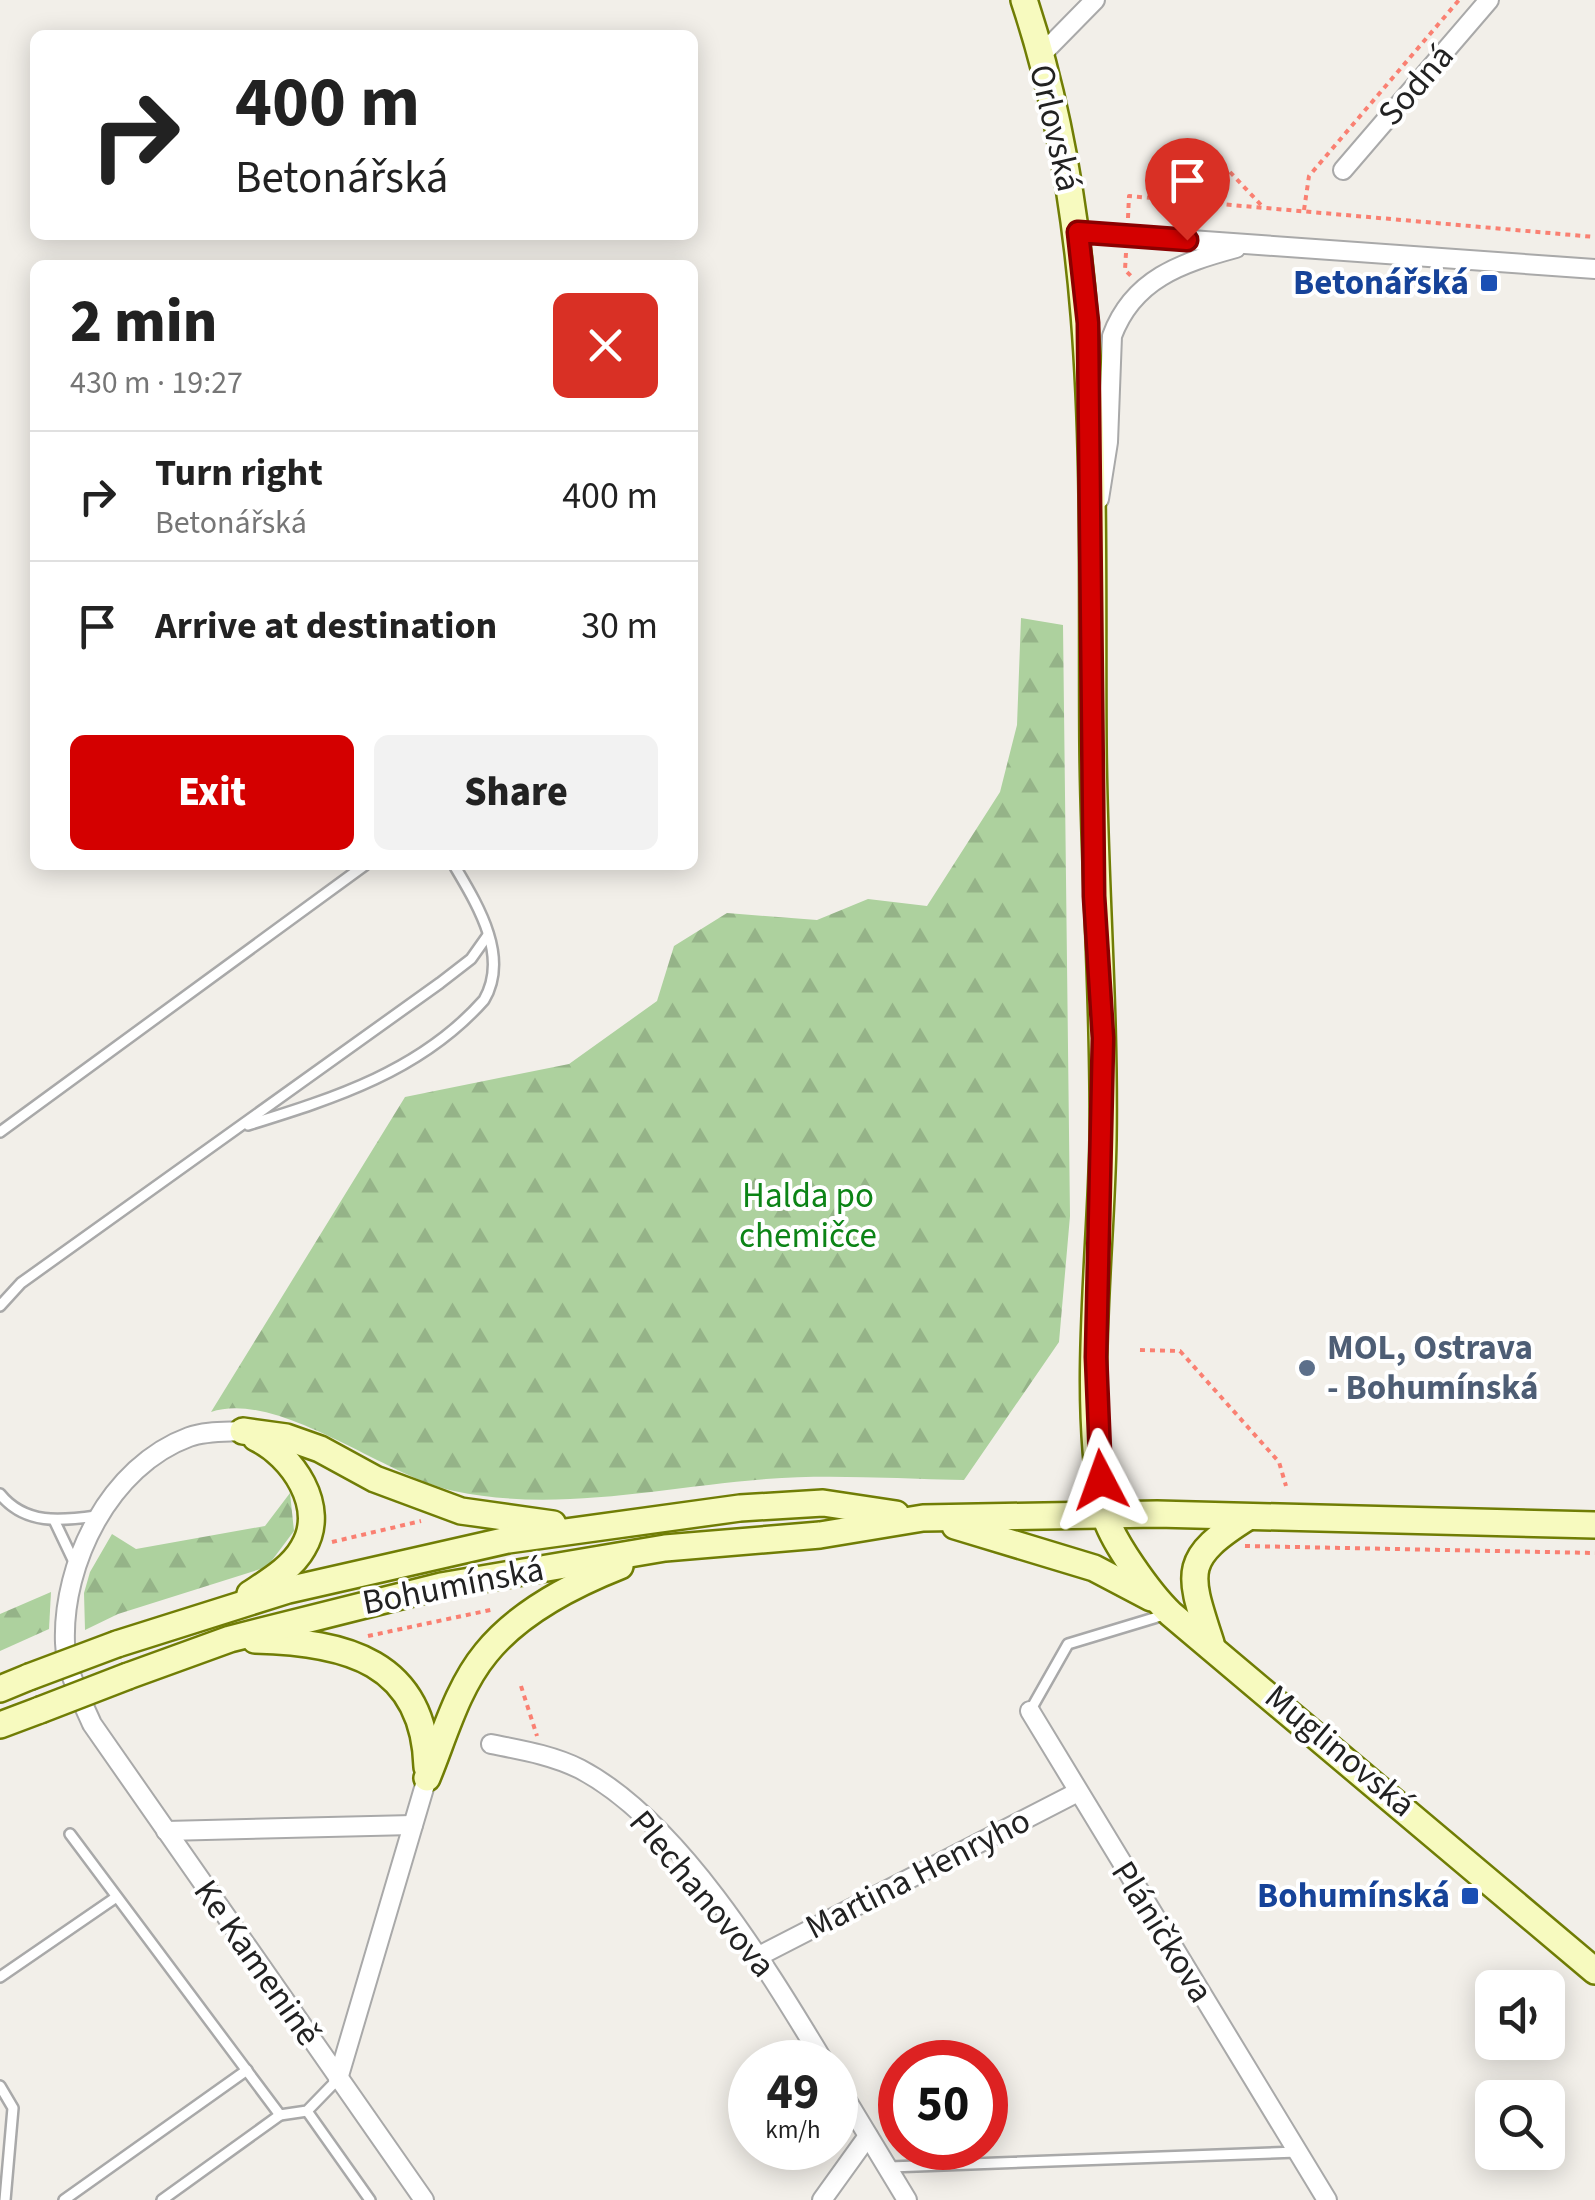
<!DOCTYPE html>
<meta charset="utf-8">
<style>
:root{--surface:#fff;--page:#f2f2f2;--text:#222;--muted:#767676;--line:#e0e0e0;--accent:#d40000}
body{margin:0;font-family:"Source Sans 3",sans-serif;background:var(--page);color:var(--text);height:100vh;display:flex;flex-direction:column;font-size:38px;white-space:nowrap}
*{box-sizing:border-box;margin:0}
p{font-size:32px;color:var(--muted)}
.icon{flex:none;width:55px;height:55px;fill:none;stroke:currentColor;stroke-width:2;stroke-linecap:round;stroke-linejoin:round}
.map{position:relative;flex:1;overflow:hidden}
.side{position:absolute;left:30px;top:260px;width:668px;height:610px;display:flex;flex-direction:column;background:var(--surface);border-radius:15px;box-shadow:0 5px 25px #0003}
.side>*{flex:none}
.hud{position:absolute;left:30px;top:30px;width:668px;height:210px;border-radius:15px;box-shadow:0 5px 25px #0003;background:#fff;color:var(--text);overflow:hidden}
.tools{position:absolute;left:1475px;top:1970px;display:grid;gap:20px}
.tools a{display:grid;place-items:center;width:90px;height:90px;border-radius:15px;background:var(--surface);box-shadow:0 5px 25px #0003;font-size:50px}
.speed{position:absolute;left:728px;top:2040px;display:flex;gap:20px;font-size:50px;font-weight:700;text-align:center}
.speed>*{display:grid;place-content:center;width:130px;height:130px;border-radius:50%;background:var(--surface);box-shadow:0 5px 25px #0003;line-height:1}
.speed small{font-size:25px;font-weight:400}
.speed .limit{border:15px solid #d22;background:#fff;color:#111}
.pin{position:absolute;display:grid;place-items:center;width:85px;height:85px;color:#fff;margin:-102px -42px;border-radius:50% 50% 50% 0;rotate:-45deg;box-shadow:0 0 10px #0007}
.pin .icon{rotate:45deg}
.me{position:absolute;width:110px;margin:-55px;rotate:356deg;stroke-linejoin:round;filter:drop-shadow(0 0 8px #0008)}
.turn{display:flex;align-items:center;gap:35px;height:210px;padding:0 40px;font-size:45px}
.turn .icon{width:130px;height:130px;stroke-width:2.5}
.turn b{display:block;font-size:70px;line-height:85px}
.round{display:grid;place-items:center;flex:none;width:105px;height:105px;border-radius:15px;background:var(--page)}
.head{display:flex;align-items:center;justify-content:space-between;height:170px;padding:0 40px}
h1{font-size:60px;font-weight:800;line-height:75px}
.primary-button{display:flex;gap:20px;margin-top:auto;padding:20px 40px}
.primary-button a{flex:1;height:115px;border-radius:15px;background:var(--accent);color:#fff;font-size:40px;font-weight:800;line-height:115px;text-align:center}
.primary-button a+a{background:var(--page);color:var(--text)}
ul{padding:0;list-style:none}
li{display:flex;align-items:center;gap:30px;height:130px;padding:0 40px;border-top:2px solid var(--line)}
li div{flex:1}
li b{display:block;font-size:38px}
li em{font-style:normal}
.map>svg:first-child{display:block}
</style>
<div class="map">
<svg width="1595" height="2200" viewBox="0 0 1595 2200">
<defs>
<pattern id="forest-firs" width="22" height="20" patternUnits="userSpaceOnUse" patternTransform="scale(2.5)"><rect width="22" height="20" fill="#add19e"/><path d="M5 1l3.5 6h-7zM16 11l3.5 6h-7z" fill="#95b388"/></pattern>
</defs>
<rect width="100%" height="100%" fill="#f2efe9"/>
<g fill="url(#forest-firs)">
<path d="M1021 618 1063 625 1070 1216 1059 1342 964 1480C899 1479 831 1474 766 1479 662 1487 557 1513 454 1491 386 1477 277 1389 211 1412L405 1097 569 1064 657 1001 674 946 727 913 817 920 868 899 927 906 1000 792 1017 725Z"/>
<polygon points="290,1493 294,1531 267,1567 118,1614 85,1630 84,1593 90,1572 112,1534 136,1549 265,1526"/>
<polygon points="51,1592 49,1629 0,1651 0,1614"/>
</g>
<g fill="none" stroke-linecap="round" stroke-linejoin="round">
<defs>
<g id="lane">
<path d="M248 1125C335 1098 421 1071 484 1000 510 956 477 904 454 865"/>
<polyline points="0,1132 365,865"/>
<polyline points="0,1306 21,1283 440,983 471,959 488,935"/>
<path d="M0 1494C25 1525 61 1521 96 1516"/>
<polyline points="55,1522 75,1564"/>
<polyline points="1030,1711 1068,1644 1164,1615"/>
<polyline points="70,1834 280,2115 307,2111 338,2079"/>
<polyline points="0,1977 115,1898"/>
<polyline points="0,2086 13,2108 5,2200"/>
<polyline points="307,2111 370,2200"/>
<polyline points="890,2167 1297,2152"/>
<polyline points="64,2200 247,2070"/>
<polyline points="162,2200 280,2115"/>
</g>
<g id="street">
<polyline points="1039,57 1095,0"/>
<polyline points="1343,170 1489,0"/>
<polyline points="1078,232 1595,269"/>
<path d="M1099 499 1108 442 1112 336C1133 279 1181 263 1236 248"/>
<path d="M243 1431C225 1432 205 1431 189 1437 110 1466 62 1563 65 1643 66 1671 81 1699 92 1724L424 2200"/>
<polyline points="1030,1711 1327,2200"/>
<path d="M491 1744C521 1750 552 1755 580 1769 679 1821 767 1968 824 2062"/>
<polyline points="166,1831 413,1825"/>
<polyline points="759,1956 1076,1793"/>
<polyline points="338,2079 427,1778"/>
<polyline points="835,2081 907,2200"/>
<polyline points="822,2200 868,2136"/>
</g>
<g id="secondary">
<path d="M1024 0C1104 240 1091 494 1093 744 1094 876 1105 1008 1103 1140 1101 1256 1082 1397 1104 1511 1109 1538 1151 1595 1171 1614L1595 1971"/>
<polyline points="243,1431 286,1437 320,1449 375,1479 461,1511 553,1524"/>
<polyline points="955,1526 1094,1568 1151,1598"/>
<path d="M250 1594C268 1582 292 1568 303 1548 328 1507 292 1455 256 1438"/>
<path d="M255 1640C345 1642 424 1661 427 1767"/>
<path d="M1211 1643C1188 1572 1181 1559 1248 1517"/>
<polyline points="117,1644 288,1590 508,1540 740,1508 823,1503 896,1514"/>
<polyline points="128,1676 230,1639 441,1586 665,1548 820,1535 923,1518 1157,1514 1595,1525"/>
<polyline points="0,1689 29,1677"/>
<polyline points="0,1725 40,1710"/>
<path d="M427 1778C444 1737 457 1688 486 1653 519 1612 572 1585 620 1566"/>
</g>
</defs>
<use href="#lane" stroke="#a9a9a9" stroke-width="14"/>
<use href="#street" stroke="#a9a9a9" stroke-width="22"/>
<use href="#secondary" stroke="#707d05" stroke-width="30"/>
<g stroke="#fa8072" stroke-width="4" stroke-dasharray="5 5" stroke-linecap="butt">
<polyline points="1230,172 1262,206"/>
<polyline points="1304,210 1309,176 1459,0"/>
<polyline points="1128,218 1129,196 1595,237"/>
<polyline points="1126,253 1125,270 1131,276"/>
<polyline points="1140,1350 1180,1351 1279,1462 1286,1486"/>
<polyline points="332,1542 421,1521"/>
<polyline points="1245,1546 1595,1553"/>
<polyline points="368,1636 495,1609"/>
<polyline points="521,1686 537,1736"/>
</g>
<use href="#lane" stroke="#fff" stroke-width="9"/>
<use href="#street" stroke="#fff" stroke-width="18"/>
<use href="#secondary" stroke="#f7fabf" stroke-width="25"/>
<defs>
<g id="secondary-bridge">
<polyline points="29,1677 117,1644"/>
<polyline points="40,1710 128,1676"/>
</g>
</defs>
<use href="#secondary-bridge" stroke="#707d05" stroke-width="30" stroke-linecap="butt"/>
<use href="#secondary-bridge" stroke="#f7fabf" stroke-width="25"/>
</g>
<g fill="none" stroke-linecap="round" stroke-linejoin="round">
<defs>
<polyline id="route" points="1101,1480 1096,1357 1103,1038 1094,896 1088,323 1078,232 1187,240"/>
</defs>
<use href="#route" stroke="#8a0000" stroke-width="25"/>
<use href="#route" stroke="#d40000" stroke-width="18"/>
</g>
<g fill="#1a4fb4" stroke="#fff" stroke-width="4">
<rect x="1479" y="273" width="20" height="20" rx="5"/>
<rect x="1460" y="1886" width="20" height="20" rx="5"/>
</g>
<circle fill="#5c6f8a" stroke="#fff" stroke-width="4" cx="1307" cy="1368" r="10"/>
<g text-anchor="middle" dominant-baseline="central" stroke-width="8" stroke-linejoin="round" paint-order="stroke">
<g font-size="35" fill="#222" stroke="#fff">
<text transform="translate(1416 85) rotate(-49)">Sodná</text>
<text transform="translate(1055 128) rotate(77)">Orlovská</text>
<text transform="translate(453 1586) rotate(-11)">Bohumínská</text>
<text transform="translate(1340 1751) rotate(40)">Muglinovská</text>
<text transform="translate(918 1874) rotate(-27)">Martina Henryho</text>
<text transform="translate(702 1894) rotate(50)">Plechanovova</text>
<text transform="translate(1162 1932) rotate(58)">Pláničkova</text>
<text transform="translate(257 1963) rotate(55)">Ke Kamenině</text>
</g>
<g font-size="35" font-weight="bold" fill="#164399" stroke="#fff" text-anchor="end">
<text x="1469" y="283">Betonářská</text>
<text x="1450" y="1896">Bohumínská</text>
</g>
<g font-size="35" fill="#0c8416" stroke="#fff">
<text x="808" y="1196">Halda po<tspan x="808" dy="40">chemičce</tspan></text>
</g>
<g font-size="35" font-weight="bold" fill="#4e5e75" stroke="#fff" text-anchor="start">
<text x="1327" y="1348">MOL, Ostrava<tspan x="1327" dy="40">- Bohumínská</tspan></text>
</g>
</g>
</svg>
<div class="tools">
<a><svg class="icon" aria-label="sound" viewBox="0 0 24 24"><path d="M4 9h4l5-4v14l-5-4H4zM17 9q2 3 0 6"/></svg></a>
<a><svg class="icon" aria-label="search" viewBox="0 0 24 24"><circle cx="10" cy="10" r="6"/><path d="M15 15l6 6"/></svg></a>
</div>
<div class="speed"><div>49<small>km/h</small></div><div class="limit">50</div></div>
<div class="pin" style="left:1187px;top:240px;background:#d93025"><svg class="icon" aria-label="arrive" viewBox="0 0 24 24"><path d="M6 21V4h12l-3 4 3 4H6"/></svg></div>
<svg class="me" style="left:1101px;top:1480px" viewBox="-20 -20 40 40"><path d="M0-17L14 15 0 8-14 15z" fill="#d40000" stroke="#fff" stroke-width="4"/></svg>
<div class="hud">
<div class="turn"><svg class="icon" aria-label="right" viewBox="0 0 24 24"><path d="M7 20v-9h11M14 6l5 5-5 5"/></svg><div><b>400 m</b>Betonářská</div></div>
</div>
<section class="side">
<div class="head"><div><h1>2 min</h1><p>430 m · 19:27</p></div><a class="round" style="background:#d93025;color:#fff"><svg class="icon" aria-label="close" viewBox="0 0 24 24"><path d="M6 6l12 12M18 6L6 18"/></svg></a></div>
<ul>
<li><svg class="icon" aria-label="right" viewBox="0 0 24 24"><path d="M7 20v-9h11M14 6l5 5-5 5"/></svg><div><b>Turn right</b><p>Betonářská</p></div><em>400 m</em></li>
<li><svg class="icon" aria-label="arrive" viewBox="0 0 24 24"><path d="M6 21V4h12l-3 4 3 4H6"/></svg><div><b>Arrive at destination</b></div><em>30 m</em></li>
</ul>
<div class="primary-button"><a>Exit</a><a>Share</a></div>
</section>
</div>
